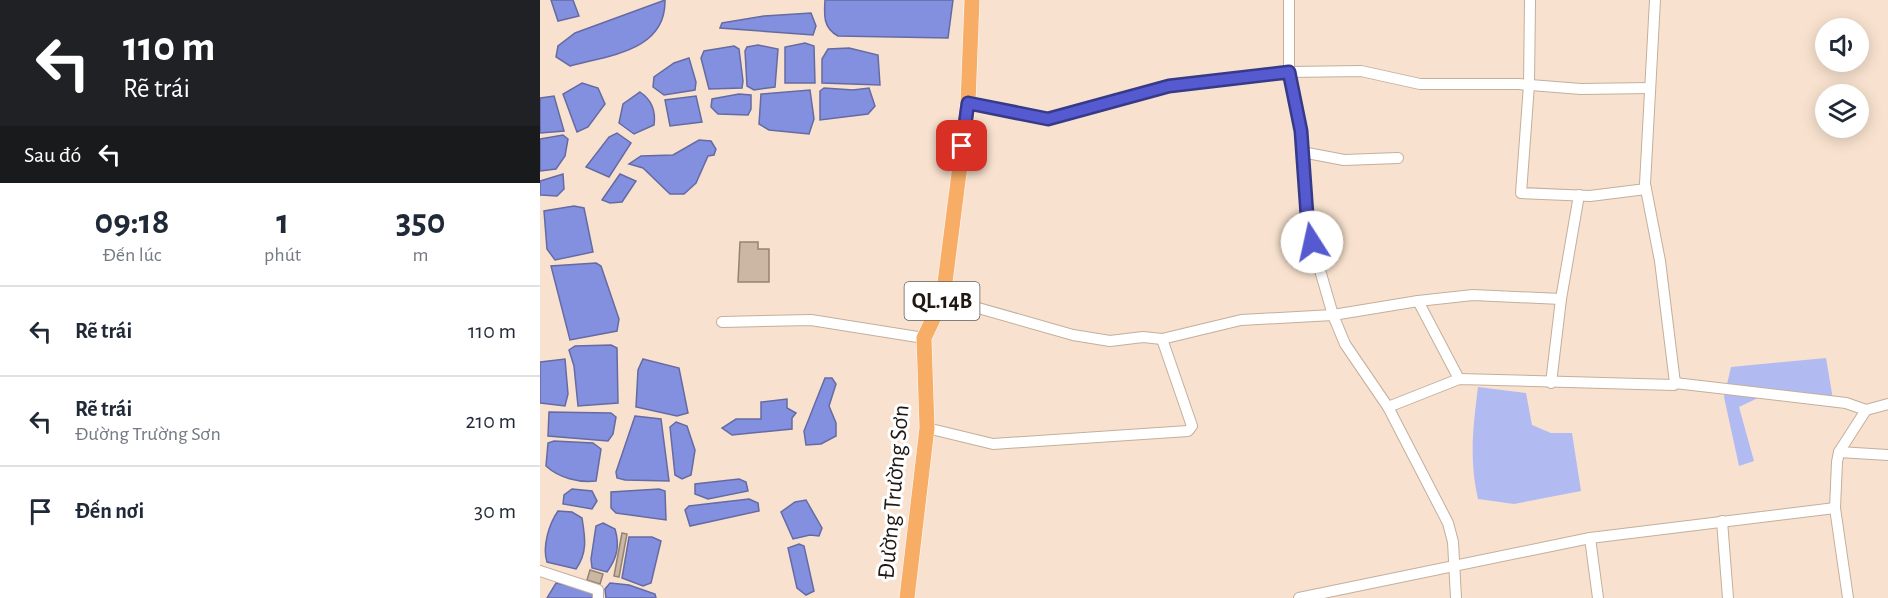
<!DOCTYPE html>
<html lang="vi">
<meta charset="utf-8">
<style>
:root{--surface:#fff;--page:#f2f2f3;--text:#1f2937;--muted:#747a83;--line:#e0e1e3}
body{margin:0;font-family:"Alegreya Sans",sans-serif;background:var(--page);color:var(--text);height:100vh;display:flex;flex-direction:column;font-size:22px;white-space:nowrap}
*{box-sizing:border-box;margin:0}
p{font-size:20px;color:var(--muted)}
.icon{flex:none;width:33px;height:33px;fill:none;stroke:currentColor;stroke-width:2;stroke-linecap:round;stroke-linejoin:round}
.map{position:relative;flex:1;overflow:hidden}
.side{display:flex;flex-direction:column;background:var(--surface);width:540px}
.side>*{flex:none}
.top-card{background:#202124;color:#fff;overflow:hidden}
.fabs{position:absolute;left:1275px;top:18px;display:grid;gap:12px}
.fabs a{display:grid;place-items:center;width:54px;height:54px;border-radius:50%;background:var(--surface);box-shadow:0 3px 15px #0003;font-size:30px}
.pin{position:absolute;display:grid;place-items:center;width:51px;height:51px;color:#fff;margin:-26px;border-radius:12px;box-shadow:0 3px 9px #0006}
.me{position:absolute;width:66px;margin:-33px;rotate:350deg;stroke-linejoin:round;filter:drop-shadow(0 0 4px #0008)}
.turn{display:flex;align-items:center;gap:21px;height:126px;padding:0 24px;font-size:27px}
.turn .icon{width:78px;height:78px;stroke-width:2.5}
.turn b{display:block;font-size:42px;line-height:51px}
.then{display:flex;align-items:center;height:57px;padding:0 24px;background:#0003;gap:12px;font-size:22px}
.eta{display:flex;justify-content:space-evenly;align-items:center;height:102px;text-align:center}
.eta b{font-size:36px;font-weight:600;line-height:42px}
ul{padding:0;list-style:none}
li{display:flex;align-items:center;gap:18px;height:90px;padding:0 24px;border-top:2px solid var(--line)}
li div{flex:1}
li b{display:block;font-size:22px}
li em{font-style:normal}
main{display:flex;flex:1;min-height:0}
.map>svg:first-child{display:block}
</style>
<main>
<section class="side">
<div class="top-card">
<div class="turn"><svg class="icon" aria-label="left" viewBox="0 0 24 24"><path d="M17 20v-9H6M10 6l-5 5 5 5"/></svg><div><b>110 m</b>Rẽ trái</div></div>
<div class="then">Sau đó<svg class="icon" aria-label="left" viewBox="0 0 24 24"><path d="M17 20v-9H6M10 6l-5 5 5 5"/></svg></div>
</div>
<div class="eta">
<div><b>09:18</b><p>Đến lúc</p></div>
<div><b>1</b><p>phút</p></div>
<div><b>350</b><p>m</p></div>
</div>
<ul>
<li><svg class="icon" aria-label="left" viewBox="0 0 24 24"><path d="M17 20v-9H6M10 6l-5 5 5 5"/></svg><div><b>Rẽ trái</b></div><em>110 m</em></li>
<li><svg class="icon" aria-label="left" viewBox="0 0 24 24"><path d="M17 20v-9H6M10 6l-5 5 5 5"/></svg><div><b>Rẽ trái</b><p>Đường Trường Sơn</p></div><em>210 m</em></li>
<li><svg class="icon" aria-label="arrive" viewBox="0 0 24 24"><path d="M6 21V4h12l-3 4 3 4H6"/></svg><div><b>Đến nơi</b></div><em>30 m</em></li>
</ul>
</section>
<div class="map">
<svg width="1348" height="598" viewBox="0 0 1348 598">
<rect width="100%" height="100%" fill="#f8e2cf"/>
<g fill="#b1bbf2">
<polygon points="1286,358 1294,405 1218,398 1199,407 1214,461 1199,466 1184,397 1191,367"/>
<path d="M938 387 986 393 992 425 1011 433H1032L1041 491 974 504 938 499C929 461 933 426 938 387Z"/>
</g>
<g fill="#838fdf" stroke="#656ba2" stroke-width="1.5">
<polygon points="11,0 33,0 39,16 18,21"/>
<path d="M125 0C126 51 70 55 30 66L16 57 18 46 35 33Z"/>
<path d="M285 0H413L408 38 298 36C283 28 284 15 285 0Z"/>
<polygon points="271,13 276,26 273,35 180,28 182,23 224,16"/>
<polygon points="265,43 274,46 275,83 245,83 245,47"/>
<polygon points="218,45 238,49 235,87 214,90 207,86 205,51 207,47"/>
<polygon points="194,46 199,49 203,81 202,88 169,89 161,58 164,51"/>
<polygon points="309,48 338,55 340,85 282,83 282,59 288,49"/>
<polygon points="149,58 156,82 155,90 124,95 113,87 114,77 134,63"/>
<polygon points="42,83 58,88 65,104 48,127 37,132 23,94"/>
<polygon points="284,88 313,90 329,88 335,106 328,114 280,120 280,91"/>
<polygon points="270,90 274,119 269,134 229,130 219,124 221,94"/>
<path d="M100 92C112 100 116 111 114 125L94 134 79 123 83 104Z"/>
<polygon points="199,94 211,95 211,109 208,115 178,114 171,107 172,99"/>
<polygon points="14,96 24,131 0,133 0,98"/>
<polygon points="156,96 162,122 130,126 125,100"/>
<polygon points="77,133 91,143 69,177 46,167 69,137"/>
<polygon points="23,135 28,139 25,156 16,169 0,171 0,139"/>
<polygon points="159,140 171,141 176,149 174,155 168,156 156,183 144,194 130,194 103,168 89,164 101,156 133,155"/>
<polygon points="23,174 24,189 17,196 0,195 0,181"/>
<polygon points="80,174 96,181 82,202 70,203 62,200"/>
<polygon points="34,206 44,208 53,252 15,260 7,249 4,211"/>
<polygon points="56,263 61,266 79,319 77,331 30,340 11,266"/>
<polygon points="71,345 77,348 78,403 38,406 34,366 29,350 35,346"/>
<polygon points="25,359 28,394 25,406 0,403 0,362"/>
<polygon points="103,359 139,368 148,413 137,416 96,407 98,370"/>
<polygon points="285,378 292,378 296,384 289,406 296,423 296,436 281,444 266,445 264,431"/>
<polygon points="247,399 247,408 256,413 252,418 252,429 192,435 182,428 196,419 221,419 221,402"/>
<polygon points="9,412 71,413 76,417 73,434 68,441 8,436"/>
<polygon points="95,416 121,419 129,481 85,480 77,478 76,472"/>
<polygon points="136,422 147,426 155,450 151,475 142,479 135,475 130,427"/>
<path d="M14 441 53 443 61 449 56 481C39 483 19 478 6 466L8 443Z"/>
<polygon points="199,479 206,482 208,491 168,499 155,494 155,484"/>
<polygon points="32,489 52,491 57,501 52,509 23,504 24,495"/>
<polygon points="119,489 125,491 126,520 76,513 71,508 71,492"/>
<polygon points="209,499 218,503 219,511 150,526 145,510 149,506"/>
<polygon points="266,500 282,528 279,536 270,535 253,539 241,512 255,502"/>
<path d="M18 511 32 512 42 518C45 537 48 552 36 569L7 562C2 547 9 524 18 511Z"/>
<path d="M63 523 75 529C80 546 77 558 67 572L52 568 51 559 56 526Z"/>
<polygon points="89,537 112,537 121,541 111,583 103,586 82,578"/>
<polygon points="259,544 264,546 274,591 266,595 257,588 248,548"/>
<polygon points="16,583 48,589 54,594 54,598 7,598"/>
<polygon points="70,583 89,585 115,594 116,598 66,598 65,589"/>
</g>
<g fill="#cbb7a4" stroke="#958270" stroke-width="1.5">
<polygon points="200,242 218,242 218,249 229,249 229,282 198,282"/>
<polygon points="82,533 87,534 79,577 74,576"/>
<polygon points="50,570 63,574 60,584 47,580"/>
</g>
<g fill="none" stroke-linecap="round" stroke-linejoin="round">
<defs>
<g id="minor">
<polyline points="749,0 749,72 761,131 768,229 793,315 805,344 848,407 908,523 913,542 916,598"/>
<polyline points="990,0 989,85 981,193 1050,196 1106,189"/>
<polyline points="1115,0 1105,184 1120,261 1135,383"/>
<polyline points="428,103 508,119 629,86 749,72 821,71 880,84 978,84 1041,89 1110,88"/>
<polyline points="762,152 804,160 858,158"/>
<polyline points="403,298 533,335 570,341 603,337 622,339 701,320 793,315 878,301 933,295 1021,299"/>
<polyline points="878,301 919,379"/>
<polyline points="182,322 271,320 384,338"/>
<polyline points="1011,383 1021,299 1039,195"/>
<polyline points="848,407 919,379 1134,385 1135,383 1306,403 1326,410"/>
<polyline points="387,428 453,444 648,431 652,426 622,339"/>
<polyline points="1299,452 1348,455"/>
<polyline points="1182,521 1188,598"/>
<polyline points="1050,538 1058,598"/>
<polyline points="0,571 58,590 58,598"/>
<polyline points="759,598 1050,538 1295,508"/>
<polyline points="1308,598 1295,508 1297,462 1299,452 1326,410 1348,404"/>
</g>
<polyline id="highway" points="367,598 387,428 384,338 403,298 428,103 432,0"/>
</defs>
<use href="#minor" stroke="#c3af9c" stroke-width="12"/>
<use href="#highway" stroke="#fff" stroke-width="16"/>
<use href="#minor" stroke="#fff" stroke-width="10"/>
<use href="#highway" stroke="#f7ad65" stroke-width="15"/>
</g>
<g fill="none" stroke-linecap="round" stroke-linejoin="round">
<defs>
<polyline id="route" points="422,146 428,103 508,119 629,86 749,72 761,131 768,229 772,242"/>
</defs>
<use href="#route" stroke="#373a88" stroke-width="15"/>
<use href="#route" stroke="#555ad1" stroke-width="10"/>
</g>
<g text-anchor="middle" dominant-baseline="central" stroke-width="6" stroke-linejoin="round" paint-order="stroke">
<rect fill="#fff" stroke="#635d59" stroke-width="1.5" x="364.5" y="282" width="75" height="38" rx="4.5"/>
<g font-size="22" font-weight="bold" fill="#201812">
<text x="402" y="301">QL.14B</text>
</g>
<g font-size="24" fill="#201812" stroke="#fff">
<text transform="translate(354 492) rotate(-85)">Đường Trường Sơn</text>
</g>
</g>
</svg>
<div class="fabs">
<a><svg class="icon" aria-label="sound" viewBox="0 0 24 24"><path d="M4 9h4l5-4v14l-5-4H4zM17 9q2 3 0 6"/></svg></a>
<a><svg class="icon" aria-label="layers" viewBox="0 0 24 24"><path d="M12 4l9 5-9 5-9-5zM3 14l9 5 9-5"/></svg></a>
</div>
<div class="pin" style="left:422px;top:146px;background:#d93025"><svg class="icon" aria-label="arrive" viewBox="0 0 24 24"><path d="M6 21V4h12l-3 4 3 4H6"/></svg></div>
<svg class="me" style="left:772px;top:242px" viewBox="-20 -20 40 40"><circle r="19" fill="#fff"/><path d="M0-13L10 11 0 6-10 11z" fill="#555ad1"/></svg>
</div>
</main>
